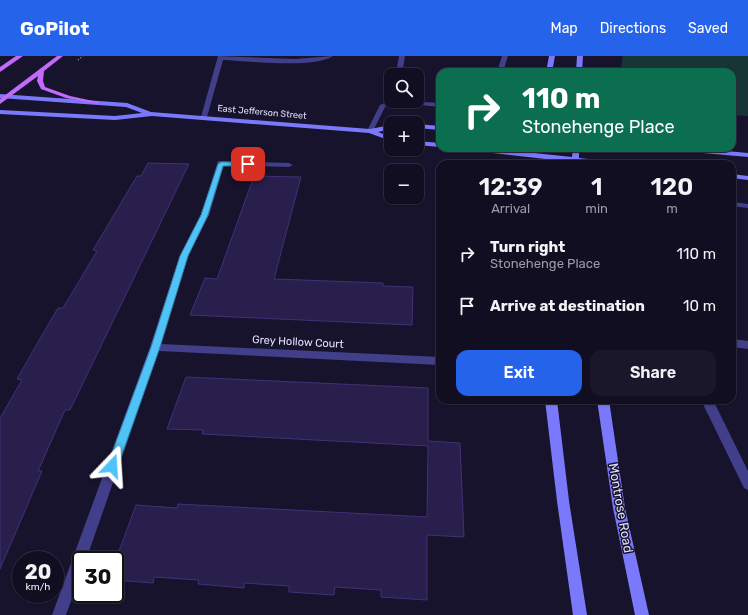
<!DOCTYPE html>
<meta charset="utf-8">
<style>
:root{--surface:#110e21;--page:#1a172a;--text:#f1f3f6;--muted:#9c9ca5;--line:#302e3f;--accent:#2563eb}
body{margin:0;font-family:Rubik,sans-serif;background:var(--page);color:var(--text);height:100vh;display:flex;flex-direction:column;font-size:15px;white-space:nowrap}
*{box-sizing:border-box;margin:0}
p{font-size:13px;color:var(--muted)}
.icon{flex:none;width:22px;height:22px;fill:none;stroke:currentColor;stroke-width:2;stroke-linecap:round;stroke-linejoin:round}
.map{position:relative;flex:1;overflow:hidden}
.side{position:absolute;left:436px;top:104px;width:300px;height:244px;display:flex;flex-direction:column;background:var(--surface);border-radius:12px;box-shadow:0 1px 3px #0004,0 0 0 1px var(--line)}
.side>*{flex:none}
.guide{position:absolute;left:436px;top:12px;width:300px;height:84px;border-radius:12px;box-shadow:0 1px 3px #0004,0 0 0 1px var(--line);background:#0b6e4f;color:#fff;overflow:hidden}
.tools{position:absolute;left:384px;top:12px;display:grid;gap:8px}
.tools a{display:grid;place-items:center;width:40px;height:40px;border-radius:8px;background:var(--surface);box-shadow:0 1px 3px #0004,0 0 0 1px var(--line);font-size:20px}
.speed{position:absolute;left:12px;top:495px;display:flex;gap:8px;font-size:20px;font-weight:700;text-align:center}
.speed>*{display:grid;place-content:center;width:52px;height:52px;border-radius:50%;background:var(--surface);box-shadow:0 1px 3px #0004,0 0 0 1px var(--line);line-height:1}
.speed small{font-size:10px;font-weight:400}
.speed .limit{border:2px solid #111;border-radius:6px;background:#fff;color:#111}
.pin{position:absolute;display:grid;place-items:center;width:34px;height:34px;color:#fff;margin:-17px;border-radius:8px;box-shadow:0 2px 6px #0006}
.me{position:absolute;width:44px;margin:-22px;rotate:20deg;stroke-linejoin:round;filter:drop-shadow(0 0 3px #0008)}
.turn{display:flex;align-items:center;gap:14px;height:84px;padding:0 20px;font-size:18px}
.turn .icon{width:52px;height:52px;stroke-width:2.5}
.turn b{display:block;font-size:28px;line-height:34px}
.eta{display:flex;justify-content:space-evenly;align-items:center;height:68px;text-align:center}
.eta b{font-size:24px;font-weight:600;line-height:28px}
.primary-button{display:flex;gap:8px;margin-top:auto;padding:8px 20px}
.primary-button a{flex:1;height:46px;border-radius:12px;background:var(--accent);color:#fff;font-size:16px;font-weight:600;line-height:46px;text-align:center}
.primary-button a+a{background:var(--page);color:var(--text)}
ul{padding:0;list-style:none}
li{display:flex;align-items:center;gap:12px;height:52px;padding:0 20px}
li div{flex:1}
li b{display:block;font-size:15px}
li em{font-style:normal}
header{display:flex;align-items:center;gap:24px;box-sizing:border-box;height:56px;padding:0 20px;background:var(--accent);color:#fff}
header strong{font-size:19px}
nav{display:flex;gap:22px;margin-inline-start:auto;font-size:14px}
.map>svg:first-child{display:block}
</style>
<header>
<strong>GoPilot</strong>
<nav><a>Map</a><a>Directions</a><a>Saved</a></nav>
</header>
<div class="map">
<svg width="748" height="559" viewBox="0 0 748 559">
<rect width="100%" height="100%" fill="#17132c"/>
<polygon fill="#163635" points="623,0 748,0 748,60 732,59 732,16 620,16"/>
<g fill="#281f4d" stroke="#3f3278">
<polygon points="148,107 189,108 70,354 65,354 38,415 42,415 0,513 0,362 22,324 17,323 45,274 58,252 63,252 97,195 93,194 121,147 137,120 141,120"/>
<polygon points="254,120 301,121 274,223 383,227 383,230 413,231 412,269 190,259 205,222 217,223"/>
<polygon points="186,321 428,332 428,385 460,387 464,481 427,479 427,544 381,541 381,534 335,531 334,539 289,536 289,530 244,527 244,532 198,528 199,524 154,521 153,527 115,524 115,506 136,449 177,452 178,448 427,461 428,390 202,378 203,374 167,373"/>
</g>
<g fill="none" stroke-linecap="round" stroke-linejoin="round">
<polyline stroke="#35bcb3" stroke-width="1.5" stroke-dasharray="1 2" stroke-linecap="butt" points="78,4 83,0"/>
<g fill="#423f8a" fill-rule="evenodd">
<path d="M218 0 295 3 333 0C315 13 246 5 223 4L207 61 204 63 201 61Z"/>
<polygon points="399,0 405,0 402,19 396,19"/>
<polygon points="502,0 508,0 503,16 497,16"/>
<polygon points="391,44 440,47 440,51 400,47 397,45 385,51 373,75 368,76 367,75 380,49"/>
<polygon points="732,146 748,148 748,152 732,150"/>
<polygon points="732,283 748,285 748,293 732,291"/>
<polygon points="701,344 713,344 748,415 748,434 744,432"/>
</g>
<polygon fill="#423f8a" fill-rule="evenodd" points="218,105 289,107 293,109 289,111 224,109 209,159 188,200 161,288 440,301 440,309 159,295 86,504 81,504 81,517 66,559 52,559 150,291 180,200 201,159"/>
<g fill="#7b79fb" fill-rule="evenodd">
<polygon points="549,0 555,0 552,16 546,16"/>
<polygon points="577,0 583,0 582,16 576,16"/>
<polygon points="0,38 127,47 151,56 370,73 391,69 391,73 378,76 391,81 391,85 369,77 152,60 115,64 0,58 0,54 115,60 142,57 126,51 0,42"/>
<polygon points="417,68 440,70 440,74 417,72"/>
<polygon points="417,85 440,87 440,91 417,89"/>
<polygon points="464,92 486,92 572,101 573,92 579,92 579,102 614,106 618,108 579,106 579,108 571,108 572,106 467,94"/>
<polygon points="666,92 693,92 748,97 748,101 669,94"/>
<polygon points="732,118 748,120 748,124 732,122"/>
<polygon points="545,344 557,344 569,445 587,559 573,559 557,445"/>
<polygon points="597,344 609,344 625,452 649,559 635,559 613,452"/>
</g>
<g fill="#c369fb" fill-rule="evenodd">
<polygon points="16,0 23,0 0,16 0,11"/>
<polygon points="57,0 63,0 44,15 43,25 45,31 70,40 98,46 98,48 66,42 41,33 37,25 38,20 0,48 0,43"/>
</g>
</g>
<polygon fill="#4fc3f7" stroke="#337fa1" points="221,106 248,106 251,108 248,110 223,110 208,159 188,200 160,291 118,410 116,413 112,415 108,413 107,410 151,291 180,200 201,159 218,108"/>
<g text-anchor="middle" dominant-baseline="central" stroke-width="3" stroke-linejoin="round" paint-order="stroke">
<g font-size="9" fill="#e2dffe" stroke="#17132c">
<text transform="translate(262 56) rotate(5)">East Jefferson Street</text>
</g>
<g font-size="11" fill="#e2dffe" stroke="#17132c">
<text transform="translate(298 286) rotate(3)">Grey Hollow Court</text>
</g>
<g font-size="13" fill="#e2dffe" stroke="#17132c">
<text transform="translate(621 452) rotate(80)">Montrose Road</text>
</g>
</g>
</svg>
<div class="tools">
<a><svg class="icon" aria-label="search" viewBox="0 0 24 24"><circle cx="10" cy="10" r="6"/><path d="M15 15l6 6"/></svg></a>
<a>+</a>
<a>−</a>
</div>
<div class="speed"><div>20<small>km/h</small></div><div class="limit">30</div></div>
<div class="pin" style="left:248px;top:108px;background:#d93025"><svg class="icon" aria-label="arrive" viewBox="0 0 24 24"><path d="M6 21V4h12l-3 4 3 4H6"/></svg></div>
<svg class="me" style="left:112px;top:410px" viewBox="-20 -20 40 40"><path d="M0-17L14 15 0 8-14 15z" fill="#4fc3f7" stroke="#fff" stroke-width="4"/></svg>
<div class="guide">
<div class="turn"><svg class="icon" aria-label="right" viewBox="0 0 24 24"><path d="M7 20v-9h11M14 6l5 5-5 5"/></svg><div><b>110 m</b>Stonehenge Place</div></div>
</div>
<section class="side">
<div class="eta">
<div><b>12:39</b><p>Arrival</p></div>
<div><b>1</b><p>min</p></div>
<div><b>120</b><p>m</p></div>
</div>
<ul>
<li><svg class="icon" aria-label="right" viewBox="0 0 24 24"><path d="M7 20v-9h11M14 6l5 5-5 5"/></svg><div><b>Turn right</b><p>Stonehenge Place</p></div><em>110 m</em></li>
<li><svg class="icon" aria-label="arrive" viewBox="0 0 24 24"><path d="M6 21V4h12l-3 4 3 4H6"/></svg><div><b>Arrive at destination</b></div><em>10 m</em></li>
</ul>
<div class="primary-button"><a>Exit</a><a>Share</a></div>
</section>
</div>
